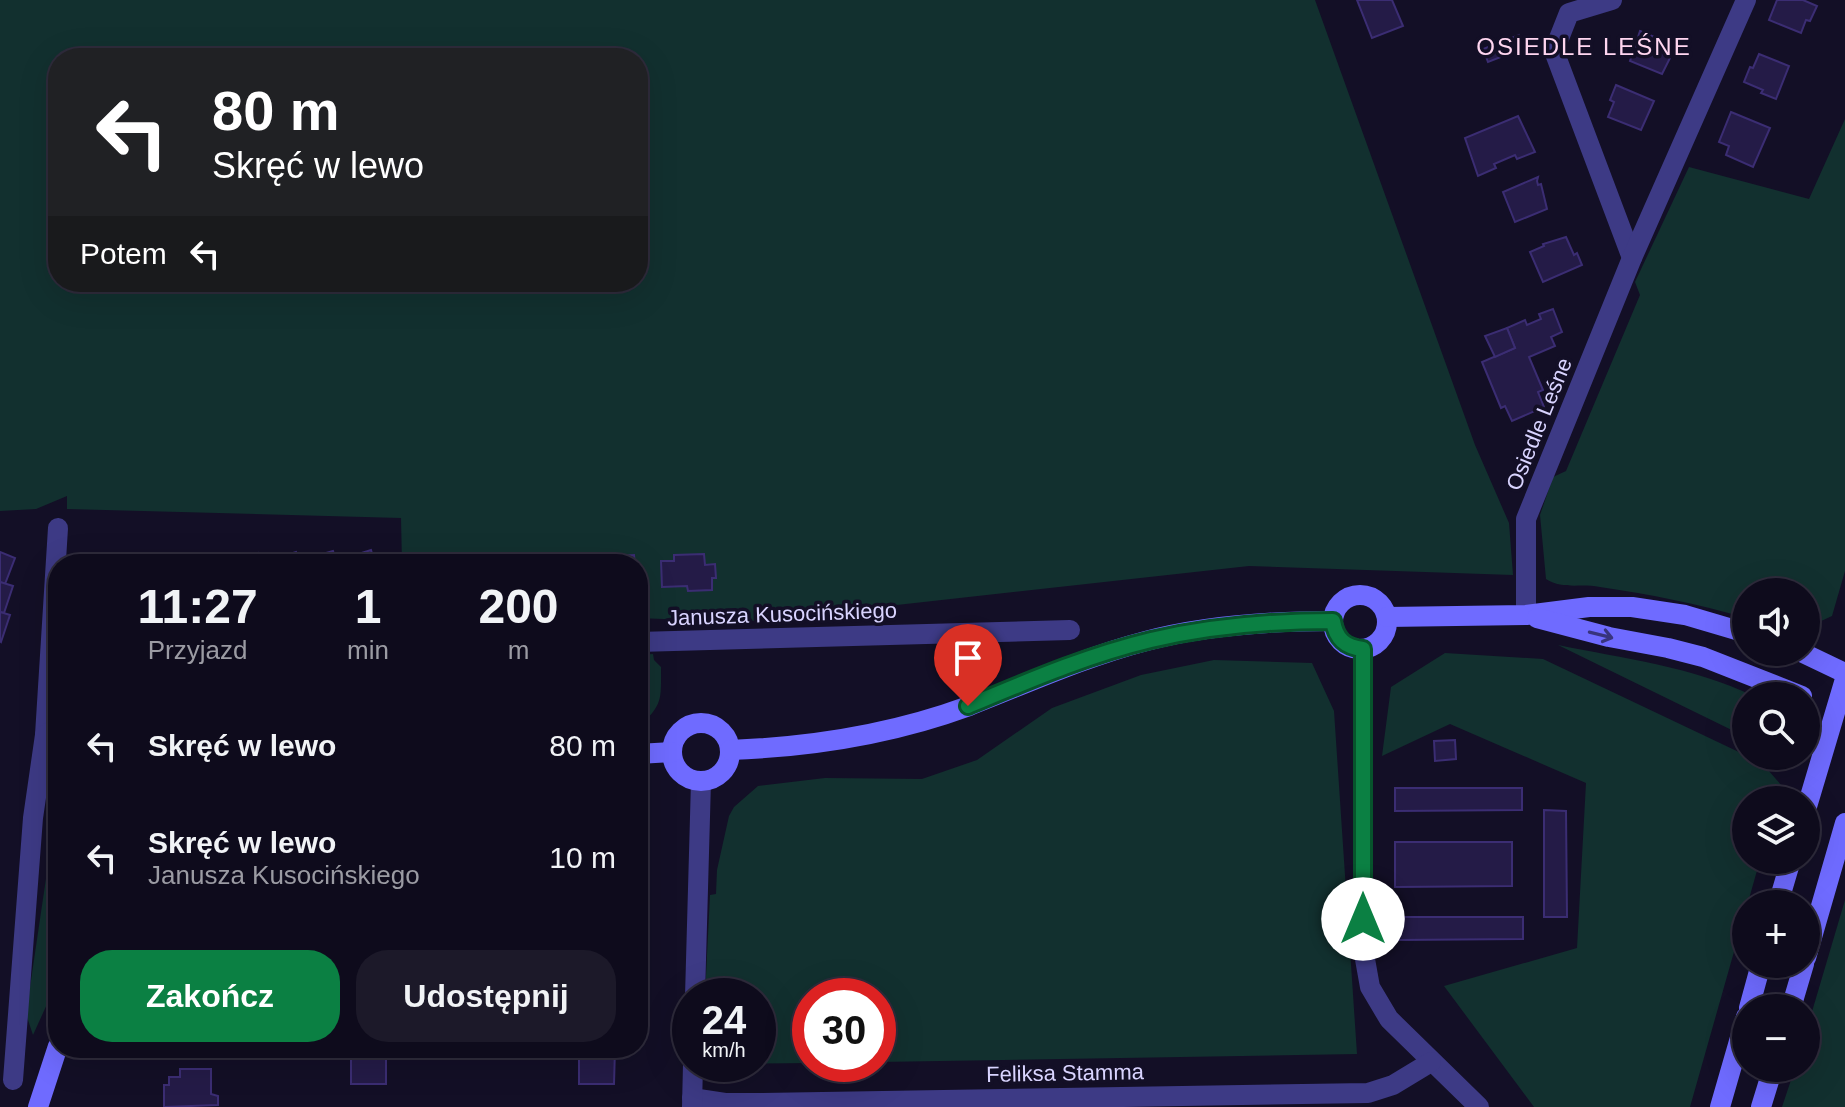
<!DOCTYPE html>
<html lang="pl">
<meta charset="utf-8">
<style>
:root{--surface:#0e0b1c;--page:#1c1929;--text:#f1f3f6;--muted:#9b9ba3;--line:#2e2b3b;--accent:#0b8043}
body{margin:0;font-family:Arial,sans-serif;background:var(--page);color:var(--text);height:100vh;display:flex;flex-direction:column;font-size:30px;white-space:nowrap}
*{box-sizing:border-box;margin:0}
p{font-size:26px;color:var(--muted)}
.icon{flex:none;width:44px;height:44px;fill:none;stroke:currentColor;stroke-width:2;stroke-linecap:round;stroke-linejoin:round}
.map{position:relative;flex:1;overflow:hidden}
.sheet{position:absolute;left:48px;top:554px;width:600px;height:504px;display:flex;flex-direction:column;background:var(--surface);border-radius:32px;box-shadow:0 8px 32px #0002,0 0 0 2px var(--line)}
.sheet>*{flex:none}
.top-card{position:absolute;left:48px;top:48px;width:600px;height:244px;border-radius:32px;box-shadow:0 8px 32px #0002,0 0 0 2px var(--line);background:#202124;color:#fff;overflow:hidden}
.controls{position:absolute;left:1732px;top:578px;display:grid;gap:16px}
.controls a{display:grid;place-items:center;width:88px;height:88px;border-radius:50%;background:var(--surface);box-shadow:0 8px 32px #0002,0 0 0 2px var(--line);font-size:40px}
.speed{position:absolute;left:672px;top:978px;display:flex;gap:16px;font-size:40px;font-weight:700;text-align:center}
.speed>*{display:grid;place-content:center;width:104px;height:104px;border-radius:50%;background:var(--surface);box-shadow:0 8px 32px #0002,0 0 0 2px var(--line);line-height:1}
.speed small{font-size:20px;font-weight:400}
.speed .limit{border:12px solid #d22;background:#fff;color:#111}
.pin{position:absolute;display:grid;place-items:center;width:68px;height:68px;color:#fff;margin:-82px -34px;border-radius:50% 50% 50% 0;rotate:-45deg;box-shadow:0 0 8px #0007}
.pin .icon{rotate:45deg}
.me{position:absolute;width:88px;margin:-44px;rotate:0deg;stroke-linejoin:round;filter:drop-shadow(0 0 6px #0008)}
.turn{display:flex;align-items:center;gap:28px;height:168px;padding:0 32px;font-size:36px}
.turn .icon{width:104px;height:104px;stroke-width:2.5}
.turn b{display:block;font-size:56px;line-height:68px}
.then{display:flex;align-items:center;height:76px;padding:0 32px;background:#0003;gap:16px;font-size:30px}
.eta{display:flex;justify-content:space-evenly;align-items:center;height:136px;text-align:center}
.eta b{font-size:48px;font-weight:700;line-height:56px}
.primary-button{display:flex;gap:16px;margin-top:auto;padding:16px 32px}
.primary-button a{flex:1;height:92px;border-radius:32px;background:var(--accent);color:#fff;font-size:32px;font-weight:700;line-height:92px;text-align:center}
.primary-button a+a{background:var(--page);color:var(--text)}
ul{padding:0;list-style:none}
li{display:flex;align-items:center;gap:24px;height:112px;padding:0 32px}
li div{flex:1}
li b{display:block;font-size:30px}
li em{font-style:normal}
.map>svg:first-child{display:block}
</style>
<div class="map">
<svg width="1845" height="1107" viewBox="0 0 1845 1107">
<rect width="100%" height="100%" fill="#130f26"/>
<g fill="#12302f" fill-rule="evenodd">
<path d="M0 0H1315L1475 445 1509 523 1513 575 1249 566 689 628 688 620 638 618V564H402L401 518 67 509V496L36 509 0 511ZM58 58H638V282H58Z"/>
<path d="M1845 119V571L1832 616 1806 628V592H1746V618C1696 603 1652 595 1600 587 1580 583 1563 590 1546 579L1540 515 1553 477 1566 471 1640 295 1635 282 1689 167 1809 199Z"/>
<path d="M1558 645C1621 658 1695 667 1753 696H1746V737Z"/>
<polygon points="1445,653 1543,659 1762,763 1782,786 1778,800 1746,800 1746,860 1760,860 1690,1107 1534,1107 1444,986 1577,948 1586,783 1450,724 1382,756 1391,687"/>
<path d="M653 654 654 660 661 667C661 701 663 704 638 728V655Z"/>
<polygon points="1214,660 1312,663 1334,711 1357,1054 878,1062 878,996 810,996 810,1063 733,1064 758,1064 758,996 705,996 710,895 716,894 717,870 729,816 734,807 758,786 825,778 922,779 977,760 1052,708 1141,675"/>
<polygon points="58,797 58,980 33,1035 26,1014"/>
<polygon points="1845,900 1845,1107 1782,1107 1795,1068 1806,1068 1806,1032"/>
</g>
<g fill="#241b47" stroke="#3b2d73" stroke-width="2">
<polygon points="1357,0 1392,0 1403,26 1372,38"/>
<polygon points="1777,0 1803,0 1817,6 1810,21 1806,20 1801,33 1769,20"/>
<polygon points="1640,31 1676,46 1662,74 1630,61"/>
<polygon points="1519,35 1524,48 1488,62 1483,49"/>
<polygon points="1759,54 1789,66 1776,99 1761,93 1763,90 1744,82 1750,67 1753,68"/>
<polygon points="1616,85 1654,101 1641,130 1608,117 1614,102 1610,100"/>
<polygon points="1731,112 1770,128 1753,167 1726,155 1729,146 1719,142"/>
<polygon points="1518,116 1535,152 1517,159 1515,155 1494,164 1496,168 1478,176 1465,138"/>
<polygon points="1538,177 1537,181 1538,185 1541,184 1547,209 1515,222 1503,192"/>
<polygon points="1566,237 1574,255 1577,253 1582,265 1543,282 1530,252 1544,246 1543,244"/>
<polygon points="1553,309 1562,332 1551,337 1555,346 1529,357 1543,390 1538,392 1544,407 1512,421 1505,406 1501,408 1482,362 1515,348 1507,328 1525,320 1527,325 1541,319 1539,314"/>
<polygon points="1507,328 1515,348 1495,357 1485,336"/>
<polygon points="371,550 375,564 337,564 336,561"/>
<polygon points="333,551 337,564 299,564 298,561"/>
<polygon points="0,552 15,558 5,584 0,582"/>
<polygon points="296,552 299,564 262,564 261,563"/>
<polygon points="258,553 262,564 225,564"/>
<polygon points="704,554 705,565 715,564 716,578 712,578 712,590 688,591 687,586 662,587 661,561 674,561 674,555"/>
<polygon points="634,555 635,564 601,564 601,557"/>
<polygon points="601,557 601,564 572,564 572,558"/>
<polygon points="572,558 572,564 540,564 540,559"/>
<polygon points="0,582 13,586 4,613 0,612"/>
<polygon points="0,612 10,615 1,642 0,641"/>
<polygon points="1455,740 1456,759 1435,761 1434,741"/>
<polygon points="1395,788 1522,788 1522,810 1395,811"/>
<polygon points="1544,810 1566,811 1567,917 1544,917"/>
<polygon points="1395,842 1512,842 1512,886 1395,887"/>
<polygon points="1395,917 1523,917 1523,939 1396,940"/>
<rect x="351" y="1048" width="35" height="36"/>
<polygon points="579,1048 615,1048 614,1084 579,1084"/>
<polygon points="180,1069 211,1069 211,1094 218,1096 218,1105 164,1107 164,1085 169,1085 169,1077 180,1077"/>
</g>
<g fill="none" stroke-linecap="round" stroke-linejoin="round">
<g stroke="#3d3a85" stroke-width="20">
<polyline points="1612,0 1569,13 1554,51 1632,258"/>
<polyline points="1526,615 1526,519 1632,258 1746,0"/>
<polyline points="638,642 1070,630"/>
<polyline points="1363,649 1363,948 1370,987 1389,1019 1479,1107"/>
<polyline points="45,735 58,528"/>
<polyline points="695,996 701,781"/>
<polyline points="13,1080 33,818 45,735 58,727"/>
<polyline points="692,1098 725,1103 757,1103 1368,1093 1393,1085 1431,1062"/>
<polyline points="692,1107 693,1064"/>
</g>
<g stroke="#6f6bff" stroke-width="20">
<circle cx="1360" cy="622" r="27"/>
<polyline points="1387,617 1526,615 1589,607 1632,607 1685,615 1746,633"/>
<polyline points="1537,618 1609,637 1668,648 1703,657 1802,696"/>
<polyline points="1801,652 1845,673"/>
<circle cx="701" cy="752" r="29"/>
<path d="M730 750C811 747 893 734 969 706 1028 683 1085 657 1146 641 1206 625 1271 621 1333 621"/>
<polyline points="638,754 672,752"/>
<polyline points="1806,810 1845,679"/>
<polyline points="1778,904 1791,860"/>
<polyline points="1806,958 1845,823"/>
<polyline points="1749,1008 1761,964"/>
<polyline points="1791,1008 1804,964"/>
<polyline points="38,1107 58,1046"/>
<polyline points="1720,1107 1746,1017"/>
<polyline points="1761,1107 1773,1068"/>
</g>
</g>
<defs><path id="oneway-shaft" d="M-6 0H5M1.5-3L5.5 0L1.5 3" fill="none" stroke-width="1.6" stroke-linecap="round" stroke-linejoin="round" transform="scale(2)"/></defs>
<use stroke="#38347d" href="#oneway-shaft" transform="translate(1601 635) rotate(14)"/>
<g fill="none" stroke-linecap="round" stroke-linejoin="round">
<defs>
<path id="route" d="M968 706C1028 681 1088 655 1151 640 1210 626 1272 621 1333 621 1336 639 1345 647 1363 649V919"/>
</defs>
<use href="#route" stroke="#07532c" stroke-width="20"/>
<use href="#route" stroke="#0b8043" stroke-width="14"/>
</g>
<g text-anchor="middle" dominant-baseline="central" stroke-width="7" stroke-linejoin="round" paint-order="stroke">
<g font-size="22" fill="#d9d4ff" stroke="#130f26">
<text transform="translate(1539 424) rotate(-68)">Osiedle Leśne</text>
<text transform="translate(782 614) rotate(-2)">Janusza Kusocińskiego</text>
<text transform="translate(1065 1073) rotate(-1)">Feliksa Stamma</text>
</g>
<g font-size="24" letter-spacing="2" fill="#ffd6f0" stroke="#130f26">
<text x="1584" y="46">OSIEDLE LEŚNE</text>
</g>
</g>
</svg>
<div class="controls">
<a><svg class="icon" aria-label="sound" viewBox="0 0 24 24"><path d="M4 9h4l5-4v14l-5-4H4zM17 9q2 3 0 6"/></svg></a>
<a><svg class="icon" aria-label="search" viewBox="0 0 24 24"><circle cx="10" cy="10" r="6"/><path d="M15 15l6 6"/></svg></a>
<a><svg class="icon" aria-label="layers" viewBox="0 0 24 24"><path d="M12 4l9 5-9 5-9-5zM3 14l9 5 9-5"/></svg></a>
<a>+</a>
<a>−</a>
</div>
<div class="speed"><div>24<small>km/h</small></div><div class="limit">30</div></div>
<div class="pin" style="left:968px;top:706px;background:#d93025"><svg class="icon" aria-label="arrive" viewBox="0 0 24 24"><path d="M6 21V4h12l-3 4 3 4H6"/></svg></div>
<svg class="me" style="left:1363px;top:919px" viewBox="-20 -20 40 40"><circle r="19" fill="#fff"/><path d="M0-13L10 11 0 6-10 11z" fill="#0b8043"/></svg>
<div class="top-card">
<div class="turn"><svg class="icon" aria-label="left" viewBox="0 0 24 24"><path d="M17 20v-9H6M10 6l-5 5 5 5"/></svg><div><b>80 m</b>Skręć w lewo</div></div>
<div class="then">Potem<svg class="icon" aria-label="left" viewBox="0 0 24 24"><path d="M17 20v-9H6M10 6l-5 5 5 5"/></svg></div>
</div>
<section class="sheet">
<div class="eta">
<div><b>11:27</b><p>Przyjazd</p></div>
<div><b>1</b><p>min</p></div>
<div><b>200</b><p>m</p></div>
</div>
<ul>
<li><svg class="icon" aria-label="left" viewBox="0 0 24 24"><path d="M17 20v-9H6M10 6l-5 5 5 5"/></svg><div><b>Skręć w lewo</b></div><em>80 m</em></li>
<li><svg class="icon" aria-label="left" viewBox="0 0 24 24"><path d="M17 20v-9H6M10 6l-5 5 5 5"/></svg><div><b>Skręć w lewo</b><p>Janusza Kusocińskiego</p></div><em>10 m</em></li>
</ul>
<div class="primary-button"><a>Zakończ</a><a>Udostępnij</a></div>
</section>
</div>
